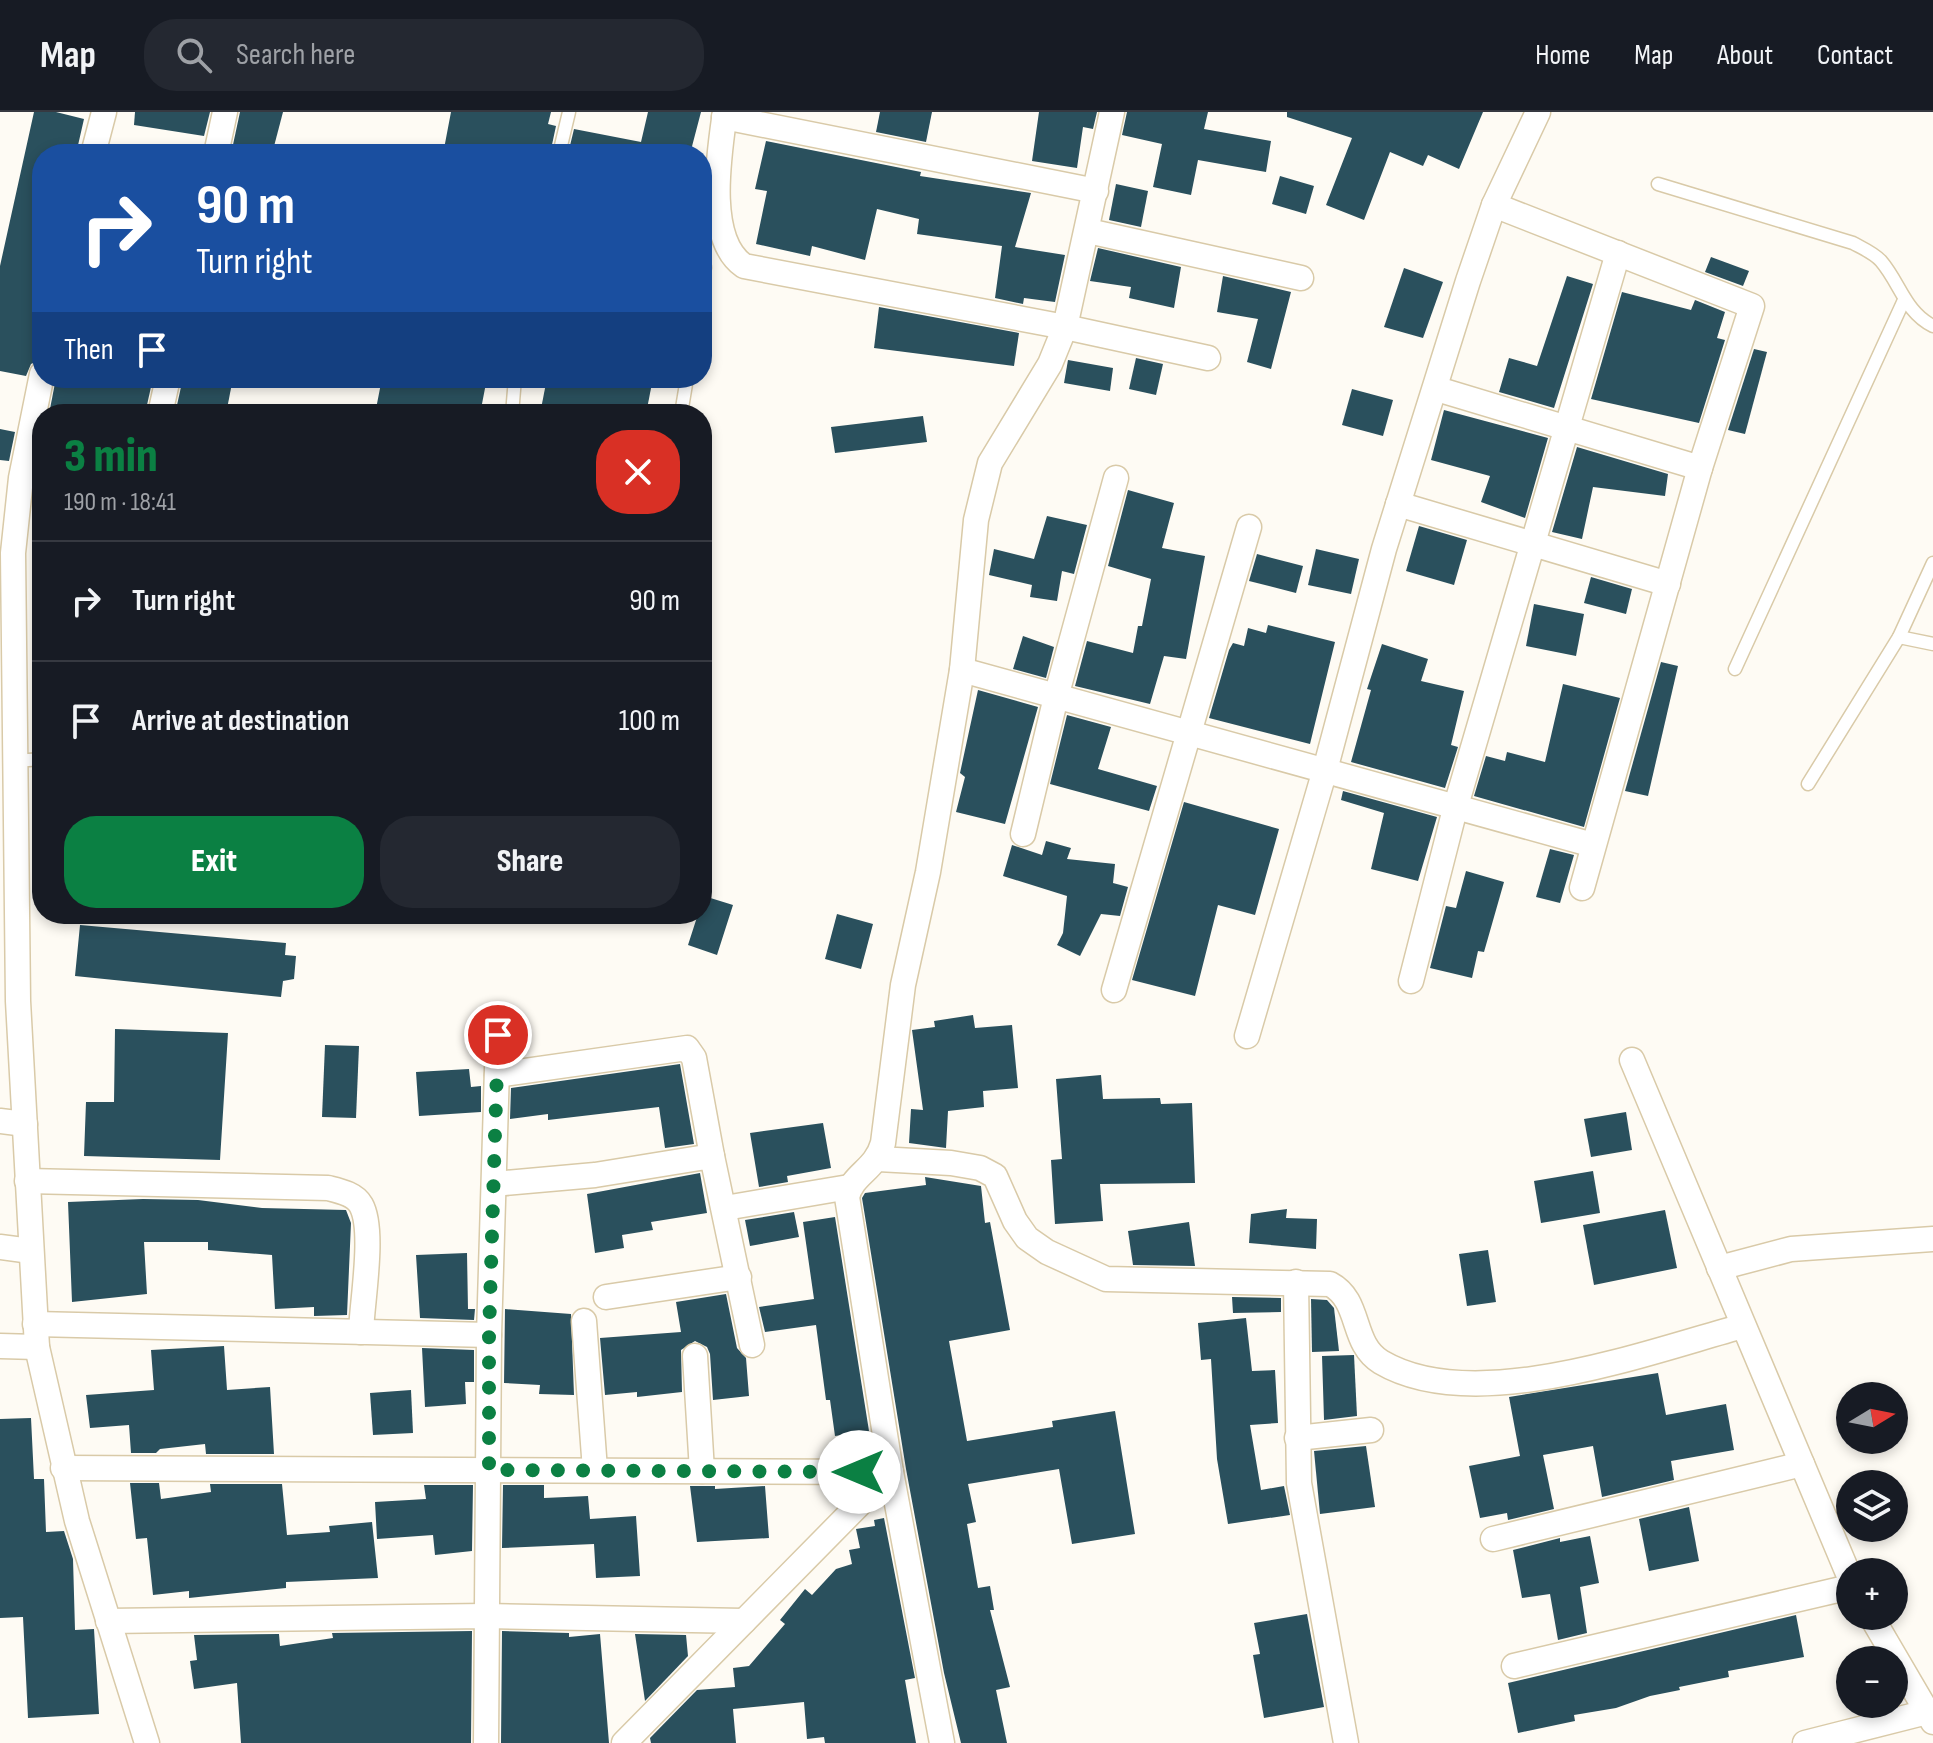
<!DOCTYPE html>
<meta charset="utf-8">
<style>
:root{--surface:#171b24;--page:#242831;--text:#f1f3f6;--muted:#9ea1a6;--line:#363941;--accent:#0b8043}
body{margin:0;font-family:"Sofia Sans Condensed",sans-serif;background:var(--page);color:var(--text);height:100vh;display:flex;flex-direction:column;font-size:30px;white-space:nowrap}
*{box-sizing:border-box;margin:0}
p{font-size:26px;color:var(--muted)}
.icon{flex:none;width:44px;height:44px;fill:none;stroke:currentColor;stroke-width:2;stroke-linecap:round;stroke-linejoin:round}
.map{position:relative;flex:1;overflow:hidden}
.panel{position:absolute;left:32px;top:292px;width:680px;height:520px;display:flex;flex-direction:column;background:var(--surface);border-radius:32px;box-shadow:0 4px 12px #0003}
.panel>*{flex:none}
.top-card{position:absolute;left:32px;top:32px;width:680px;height:244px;border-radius:32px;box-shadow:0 4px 12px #0003;background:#1a4fa0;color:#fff;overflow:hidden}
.needle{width:52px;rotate:80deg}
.fabs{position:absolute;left:1836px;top:1270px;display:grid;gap:16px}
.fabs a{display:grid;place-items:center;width:72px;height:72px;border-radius:50%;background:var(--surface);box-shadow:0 4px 12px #0003;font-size:40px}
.pin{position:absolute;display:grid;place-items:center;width:68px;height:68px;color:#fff;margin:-34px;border:4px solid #fff;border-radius:50%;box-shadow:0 2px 8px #0007}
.me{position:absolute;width:88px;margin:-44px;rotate:270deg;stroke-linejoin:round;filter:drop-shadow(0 0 6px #0008)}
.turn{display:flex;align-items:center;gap:28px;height:168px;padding:0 32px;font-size:36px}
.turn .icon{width:104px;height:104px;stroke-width:2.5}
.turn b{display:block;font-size:56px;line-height:68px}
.then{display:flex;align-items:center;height:76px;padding:0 32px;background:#0003;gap:16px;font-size:30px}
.round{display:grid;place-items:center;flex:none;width:84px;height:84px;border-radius:32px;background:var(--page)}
.overview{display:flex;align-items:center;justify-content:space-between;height:136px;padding:0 32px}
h1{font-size:48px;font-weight:800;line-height:60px;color:var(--accent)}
.action{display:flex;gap:16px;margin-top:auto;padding:16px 32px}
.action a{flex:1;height:92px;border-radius:32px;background:var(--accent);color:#fff;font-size:32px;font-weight:800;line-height:92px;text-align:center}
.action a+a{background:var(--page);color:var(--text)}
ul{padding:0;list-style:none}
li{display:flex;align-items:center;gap:24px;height:120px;padding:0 32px;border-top:2px solid var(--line)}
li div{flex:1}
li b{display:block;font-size:30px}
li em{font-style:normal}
header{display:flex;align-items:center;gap:48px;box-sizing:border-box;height:112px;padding:0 40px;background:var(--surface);border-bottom:2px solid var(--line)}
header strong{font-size:38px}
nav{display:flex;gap:44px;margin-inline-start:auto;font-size:28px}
.search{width:560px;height:72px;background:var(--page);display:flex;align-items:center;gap:20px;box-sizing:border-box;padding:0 28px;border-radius:32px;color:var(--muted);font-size:30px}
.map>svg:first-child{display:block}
</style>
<header>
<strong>Map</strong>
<div class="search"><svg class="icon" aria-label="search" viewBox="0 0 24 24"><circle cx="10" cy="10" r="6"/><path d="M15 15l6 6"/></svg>Search here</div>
<nav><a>Home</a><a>Map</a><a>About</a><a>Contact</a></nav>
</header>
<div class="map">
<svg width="1933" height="1631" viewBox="0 0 1933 1631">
<rect width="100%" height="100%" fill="#fefbf4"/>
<g fill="#2a505d">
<polygon points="34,0 56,0 84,7 76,42 42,42 42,174 33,222 42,223 42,247 31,252 26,264 0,259 0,154"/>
<polygon points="135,0 210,0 204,24 134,13"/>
<polygon points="240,0 283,0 272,42 231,42"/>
<polygon points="451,0 551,0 548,12 556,14 550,42 443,42"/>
<polygon points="648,0 701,0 690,42 568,42 574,17 641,30"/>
<polygon points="880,0 932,0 926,30 876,20"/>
<polygon points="1039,0 1097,0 1093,17 1083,15 1077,56 1032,49"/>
<polygon points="1127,0 1208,0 1204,17 1271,29 1266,60 1198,48 1191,83 1153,75 1162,32 1122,23"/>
<polygon points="1287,0 1483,0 1459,57 1428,43 1423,54 1390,40 1364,108 1326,93 1352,26 1287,5"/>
<polygon points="766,29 921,60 920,64 1031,81 1015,135 1065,143 1055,190 1024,186 1023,192 995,186 1002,134 917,122 919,107 877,97 865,148 812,134 810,144 756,132 767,79 755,77"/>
<polygon points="1280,64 1314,74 1306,102 1272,92"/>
<polygon points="1116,72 1148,79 1141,115 1109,108"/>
<polygon points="1098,136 1181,155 1174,196 1129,186 1131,175 1090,169"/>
<polygon points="1711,145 1749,159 1743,174 1705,160"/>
<polygon points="1404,156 1443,170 1423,226 1384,215"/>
<polygon points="1223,164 1291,180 1271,257 1247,250 1258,207 1217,200"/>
<polygon points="1567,164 1593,172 1554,296 1499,280 1509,246 1537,254"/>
<polygon points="1622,180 1691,198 1695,188 1725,200 1717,226 1725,228 1699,311 1591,287"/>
<polygon points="879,195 1019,221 1014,254 874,236"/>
<polygon points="1754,237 1767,240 1745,322 1728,318"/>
<polygon points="1136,246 1163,252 1156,283 1129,277"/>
<polygon points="1068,248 1113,256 1110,279 1064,271"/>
<polygon points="56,266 153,266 145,302 49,302"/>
<polygon points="183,266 233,266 226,302 175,302"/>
<polygon points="382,266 487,266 481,297 471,295 470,302 375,302"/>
<polygon points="547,266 653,266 646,302 540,302"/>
<polygon points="1352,277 1393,288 1383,324 1342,313"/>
<polygon points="1444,298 1548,326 1525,406 1481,390 1490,364 1431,348"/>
<polygon points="923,304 927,330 835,341 831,315"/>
<polygon points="0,317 15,320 9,349 0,348"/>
<polygon points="1577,335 1668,362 1665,384 1593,375 1582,427 1552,420"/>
<polygon points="42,338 42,405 32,404"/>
<polygon points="1128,378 1174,391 1162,436 1205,444 1186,547 1164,544 1150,592 1075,574 1087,529 1133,541 1138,514 1142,514 1151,467 1108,454"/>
<polygon points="1047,404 1087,413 1074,462 1062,459 1057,489 1030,485 1032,473 989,463 994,437 1034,447"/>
<polygon points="1419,414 1467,428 1454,473 1406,459"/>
<polygon points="1316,437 1359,447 1351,482 1308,473"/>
<polygon points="1257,442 1303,454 1296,481 1249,469"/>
<polygon points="1591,465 1632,477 1626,502 1584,491"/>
<polygon points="1534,492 1584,502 1576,544 1526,534"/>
<polygon points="1268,513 1335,530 1310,632 1209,606 1229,538 1233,531 1244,534 1248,516 1266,521"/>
<polygon points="1023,524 1054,535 1046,566 1013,557"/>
<polygon points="1382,532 1428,547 1421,569 1464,579 1451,633 1458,635 1445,676 1351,650 1371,578 1367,577"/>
<polygon points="1661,550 1678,554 1648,684 1625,679"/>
<polygon points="1563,572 1620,586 1584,715 1474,684 1486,644 1505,649 1507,640 1545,650"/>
<polygon points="978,578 1038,595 1005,712 956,700 965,665 960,661"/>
<polygon points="1067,603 1111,615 1098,657 1157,674 1149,699 1050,672"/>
<polygon points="1343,679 1437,705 1418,769 1371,757 1384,701 1341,688"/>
<polygon points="1184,690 1279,717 1255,803 1218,793 1195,884 1132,868"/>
<polygon points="1046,729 1071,736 1067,747 1115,752 1113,771 1128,775 1120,804 1101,802 1080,844 1057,833 1063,821 1067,784 1003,764 1012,733 1042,743"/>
<polygon points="1550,737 1574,743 1560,791 1536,785"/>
<polygon points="1466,759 1504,770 1484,840 1478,839 1472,866 1430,856 1446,794 1456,796"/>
<polygon points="704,784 733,793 717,843 688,833 698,802 702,802"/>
<polygon points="837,802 873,812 861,857 825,847"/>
<polygon points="80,813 286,831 285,843 296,844 294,867 283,869 281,885 75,864"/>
<polygon points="973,903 975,916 1012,913 1018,976 983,979 984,995 948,999 946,1036 909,1031 911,997 923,998 912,918 935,915 934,909"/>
<polygon points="115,917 228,921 220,1048 84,1044 86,990 114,990"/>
<polygon points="325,933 359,934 356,1006 322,1005"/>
<polygon points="680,952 694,1032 665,1036 659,995 548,1008 548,1002 510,1007 511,976"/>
<polygon points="469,957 471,975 481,974 481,1000 419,1004 416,960"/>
<polygon points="1101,963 1103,987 1160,986 1161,992 1192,991 1195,1071 1100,1072 1103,1109 1055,1112 1051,1048 1062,1047 1056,967"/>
<polygon points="1626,1000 1632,1038 1591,1045 1584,1007"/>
<polygon points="823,1011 831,1056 787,1064 788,1070 759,1075 750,1021"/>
<polygon points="1593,1059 1600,1101 1541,1111 1534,1069"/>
<polygon points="700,1061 707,1101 651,1110 653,1118 622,1123 624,1136 595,1141 587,1082"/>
<polygon points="925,1065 981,1074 985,1111 990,1110 1010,1218 949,1229 967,1329 1053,1315 1052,1309 1115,1299 1135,1422 1072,1432 1059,1357 968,1372 976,1410 967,1412 978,1476 990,1474 994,1498 990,1498 1010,1575 996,1578 1007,1631 961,1631 944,1561 906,1357 862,1086 865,1081 926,1073"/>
<polygon points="143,1087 198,1088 262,1096 346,1098 351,1111 347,1203 314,1204 314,1195 275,1197 272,1143 208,1138 208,1130 144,1130 147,1182 72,1190 68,1090"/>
<polygon points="1287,1097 1286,1106 1317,1107 1316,1137 1249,1131 1251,1102"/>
<polygon points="1665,1098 1677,1156 1594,1173 1583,1113"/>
<polygon points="794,1100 799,1125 750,1134 745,1108"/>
<polygon points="835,1105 869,1319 835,1324 830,1288 826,1288 816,1213 765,1220 759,1195 814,1187 803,1110"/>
<polygon points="1189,1110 1195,1154 1133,1153 1128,1119"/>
<polygon points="1488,1138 1496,1190 1467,1194 1459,1142"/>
<polygon points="467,1141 468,1197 475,1197 474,1208 420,1206 416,1143"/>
<polygon points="726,1182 737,1236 746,1246 749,1284 713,1288 710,1242 707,1235 695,1229 681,1238 682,1280 637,1285 637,1280 605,1283 600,1226 681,1220 676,1190"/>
<polygon points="1232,1185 1281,1186 1281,1200 1233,1201"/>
<polygon points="1311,1187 1327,1188 1334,1196 1339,1239 1312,1240"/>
<polygon points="505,1197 571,1202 574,1283 539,1282 540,1273 504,1271"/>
<polygon points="1246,1206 1252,1259 1275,1258 1278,1311 1250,1313 1261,1378 1284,1374 1290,1403 1228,1412 1217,1347 1211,1247 1201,1248 1198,1211"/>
<polygon points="224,1234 227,1278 270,1275 274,1342 206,1342 205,1332 160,1337 156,1341 131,1341 129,1313 90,1316 86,1283 154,1278 151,1238"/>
<polygon points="422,1236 474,1238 474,1270 465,1270 466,1292 425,1295"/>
<polygon points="1354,1243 1357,1304 1324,1308 1322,1244"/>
<polygon points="1658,1261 1666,1303 1726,1292 1734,1338 1671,1349 1674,1368 1602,1385 1593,1334 1543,1343 1554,1397 1508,1408 1507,1401 1480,1406 1469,1354 1520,1344 1509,1285"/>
<polygon points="411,1278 413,1321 373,1323 370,1281"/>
<polygon points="31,1306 34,1367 44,1367 46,1420 64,1419 73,1447 75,1518 94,1517 99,1602 28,1606 23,1505 0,1506 0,1307"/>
<polygon points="1366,1334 1375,1395 1320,1402 1314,1339"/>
<polygon points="130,1371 159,1371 161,1387 211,1380 210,1372 282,1372 287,1423 330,1420 329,1414 372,1410 378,1466 286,1470 286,1476 189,1486 189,1479 153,1483 147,1426 136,1427"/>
<polygon points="424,1373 473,1373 472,1439 435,1443 433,1423 377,1427 375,1390 426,1387"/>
<polygon points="503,1373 544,1373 544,1386 588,1384 590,1407 636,1404 640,1464 596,1466 594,1432 502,1436"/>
<polygon points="690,1374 715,1374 715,1377 765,1374 769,1426 697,1430"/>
<polygon points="1689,1395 1699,1449 1649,1459 1639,1407"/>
<polygon points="884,1406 915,1566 905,1568 916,1631 825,1631 824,1625 807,1627 804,1590 733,1597 736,1631 651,1631 650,1626 697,1578 735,1575 733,1556 749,1554 785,1512 780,1508 805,1477 812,1483 836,1457 852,1452 849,1438 860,1436 856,1417 875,1414 874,1408"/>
<polygon points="1590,1424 1599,1471 1580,1475 1587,1521 1558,1528 1550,1482 1522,1486 1513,1438 1560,1426 1560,1430"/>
<polygon points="1307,1502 1324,1595 1264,1606 1253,1543 1260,1542 1254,1511"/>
<polygon points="1796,1503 1804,1545 1728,1559 1729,1565 1679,1575 1680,1578 1650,1584 1616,1596 1574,1603 1575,1609 1518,1621 1508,1571"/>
<polygon points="472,1519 471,1631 241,1631 237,1571 194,1577 190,1549 197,1548 194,1523 279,1522 280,1534 333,1526 332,1521"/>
<polygon points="502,1519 569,1521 569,1525 600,1522 609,1631 501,1631"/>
<polygon points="635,1522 686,1523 688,1544 645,1589"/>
</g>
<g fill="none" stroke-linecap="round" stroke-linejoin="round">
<defs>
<g id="service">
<polyline points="559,42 569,0"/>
<path d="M1658 72 1853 131C1862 136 1874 141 1881 149 1900 171 1905 200 1933 214"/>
<polyline points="702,154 705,155 702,175"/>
<polyline points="512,302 515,266"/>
<polyline points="681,302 687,266"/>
<polyline points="1899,525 1933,532"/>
<polyline points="1735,557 1904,188"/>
<polyline points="15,649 42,647"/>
<polyline points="1808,672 1899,525 1933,451"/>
</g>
<g id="minor">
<path d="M725 0C719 43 705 127 744 154L1065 215 1208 246"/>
<polyline points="724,5 1096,79"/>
<polyline points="93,42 104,0"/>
<polyline points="216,42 225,0"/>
<polyline points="1494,93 1752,194 1700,356 1582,776"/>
<polyline points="1088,119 1301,166"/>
<polyline points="42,262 21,366 13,441 18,889 37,1235 77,1409 147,1631"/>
<polyline points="1437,277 1700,356"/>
<polyline points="160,302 168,266"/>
<polyline points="1398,392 1668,472"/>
<polyline points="962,558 1593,733"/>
<polyline points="1023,722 1056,585 1116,366"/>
<polyline points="1411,869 1455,697 1618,141"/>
<polyline points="1114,878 1249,415"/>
<polyline points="1247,924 1325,658 1384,437 1468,169 1494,93 1538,0"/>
<polyline points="1632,948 1850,1466"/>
<polyline points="497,963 687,936 694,946 712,1044"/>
<polyline points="0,1009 25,1012"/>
<path d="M878 1047 951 1051 980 1056 995 1064 1015 1109 1027 1126 1047 1140 1106 1167 1330 1172C1362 1189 1350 1231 1381 1250 1474 1305 1647 1240 1743 1214"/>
<path d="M27 1069 328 1076C340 1079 355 1082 361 1093 375 1118 362 1189 361 1220"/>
<polyline points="494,1072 595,1063 712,1044 752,1233"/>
<polyline points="725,1096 849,1075"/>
<polyline points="0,1135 31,1139"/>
<polyline points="1719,1156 1791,1137 1933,1127"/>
<polyline points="1296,1170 1299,1371 1346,1631"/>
<polyline points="606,1185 739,1165"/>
<polyline points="584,1209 595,1358"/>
<polyline points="35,1212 489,1223"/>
<polyline points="0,1234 37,1235"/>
<polyline points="695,1244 702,1359"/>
<polyline points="1297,1326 1371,1318"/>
<polyline points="63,1356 891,1360"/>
<polyline points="1493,1427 1802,1352"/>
<polyline points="1871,1504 1933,1610"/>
<polyline points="108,1509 485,1504 744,1509"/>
<polyline points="1514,1554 1850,1475"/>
<polyline points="486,1631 489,1223 498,923"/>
<polyline points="624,1631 891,1360"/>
<path d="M942 1631 891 1360 847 1085C853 1061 875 1059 883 1031L903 873 928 760 962 558 976 408 990 351 1050 252 1065 215 1112 0"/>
<polyline points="1805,1631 1927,1600"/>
</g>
</defs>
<use href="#service" stroke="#d9caa8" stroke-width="15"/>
<use href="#minor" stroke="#d9caa8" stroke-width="27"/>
<use href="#service" stroke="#fff" stroke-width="12"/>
<use href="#minor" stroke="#fff" stroke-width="24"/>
</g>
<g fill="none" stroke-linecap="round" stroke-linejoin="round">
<polyline stroke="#0b8043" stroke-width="14" stroke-dasharray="0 25.2" points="498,923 489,1223 489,1358 859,1360"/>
</g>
</svg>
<div class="fabs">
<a><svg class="needle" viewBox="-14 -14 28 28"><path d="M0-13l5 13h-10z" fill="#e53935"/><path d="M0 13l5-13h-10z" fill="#9ea1a6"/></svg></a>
<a><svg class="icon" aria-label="layers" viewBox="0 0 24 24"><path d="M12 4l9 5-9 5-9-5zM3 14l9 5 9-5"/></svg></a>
<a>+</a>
<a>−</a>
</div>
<div class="pin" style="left:498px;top:923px;background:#d93025"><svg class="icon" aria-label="arrive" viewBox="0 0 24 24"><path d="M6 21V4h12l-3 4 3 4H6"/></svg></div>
<svg class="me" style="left:859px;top:1360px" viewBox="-20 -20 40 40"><circle r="19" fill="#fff"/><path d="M0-13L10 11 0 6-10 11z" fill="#0b8043"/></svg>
<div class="top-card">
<div class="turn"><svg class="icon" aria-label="right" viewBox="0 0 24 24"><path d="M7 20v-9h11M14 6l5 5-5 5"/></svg><div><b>90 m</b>Turn right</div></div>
<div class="then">Then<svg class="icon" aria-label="arrive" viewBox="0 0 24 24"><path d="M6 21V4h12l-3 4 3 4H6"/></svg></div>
</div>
<section class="panel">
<div class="overview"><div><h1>3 min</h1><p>190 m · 18:41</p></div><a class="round" style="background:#d93025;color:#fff"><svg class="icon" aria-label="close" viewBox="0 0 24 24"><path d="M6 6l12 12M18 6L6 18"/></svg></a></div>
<ul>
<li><svg class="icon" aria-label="right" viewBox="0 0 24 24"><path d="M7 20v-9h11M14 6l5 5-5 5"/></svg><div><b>Turn right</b></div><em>90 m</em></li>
<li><svg class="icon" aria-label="arrive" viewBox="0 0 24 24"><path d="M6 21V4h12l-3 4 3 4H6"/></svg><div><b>Arrive at destination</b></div><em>100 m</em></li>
</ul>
<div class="action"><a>Exit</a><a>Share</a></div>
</section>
</div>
